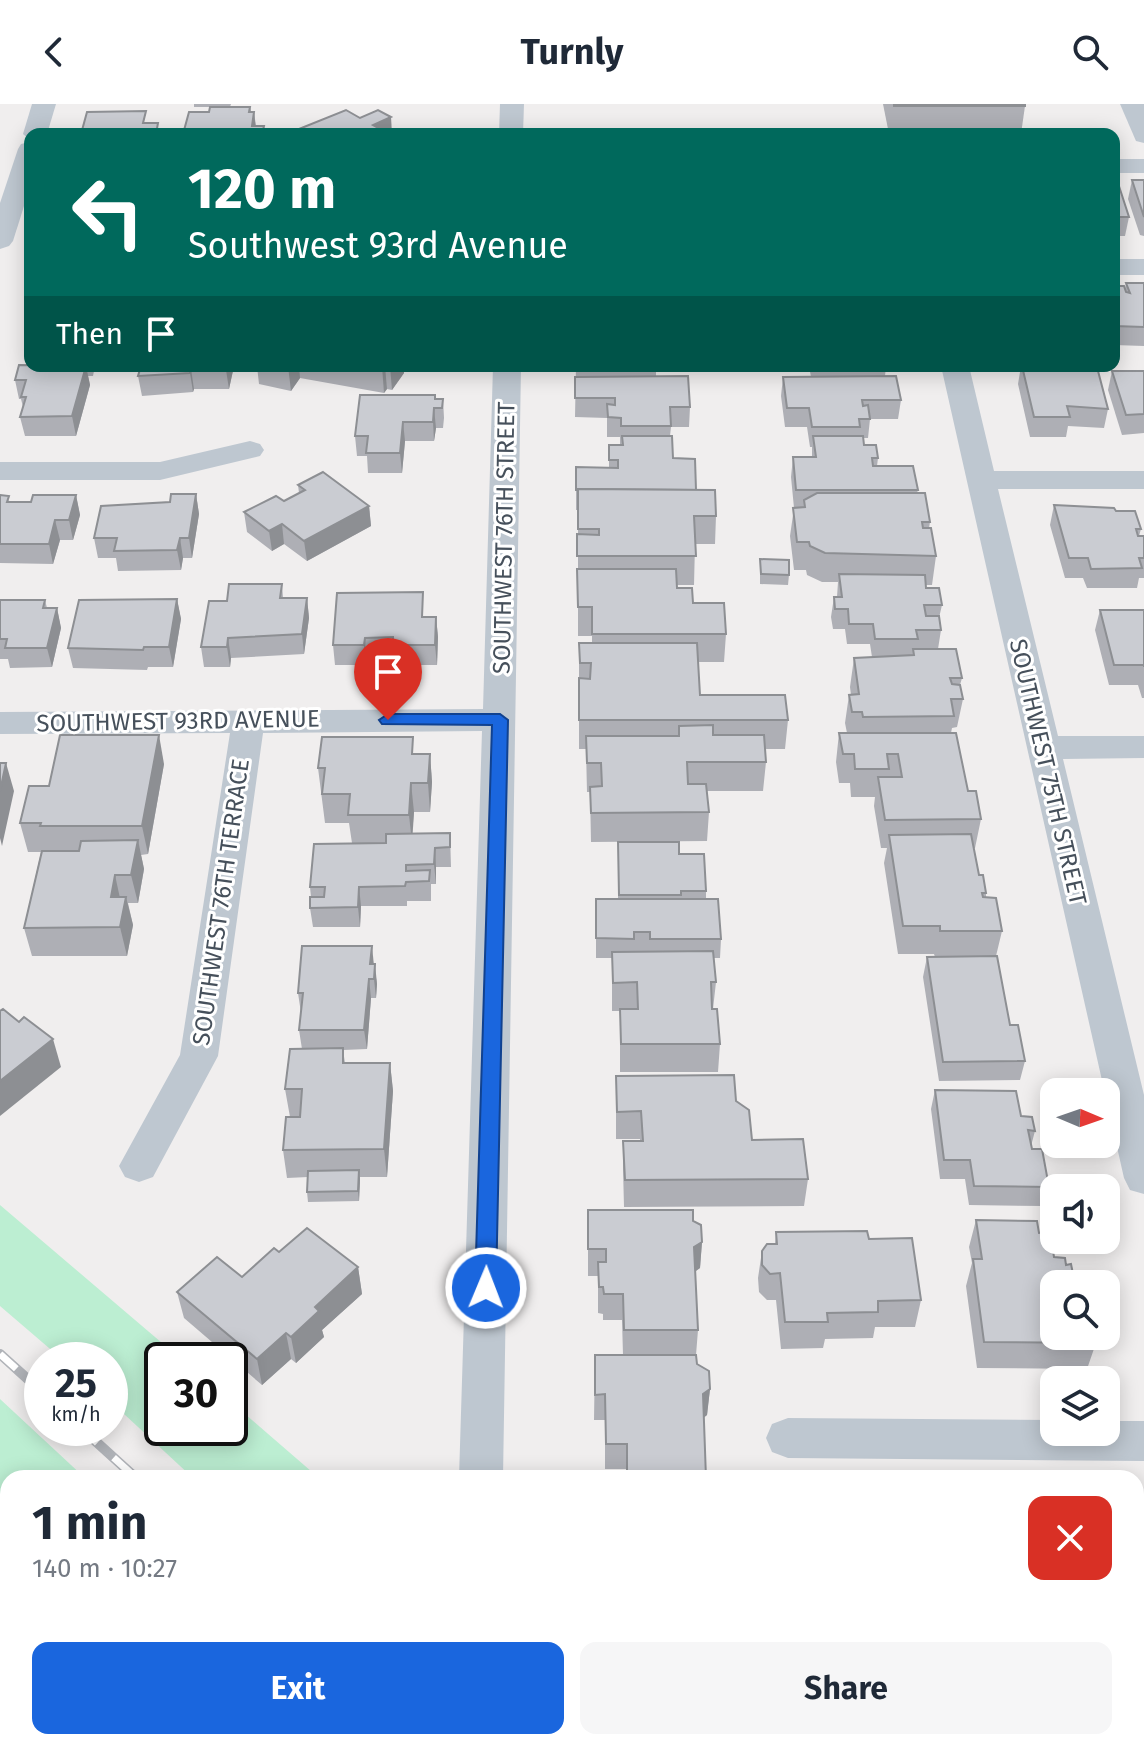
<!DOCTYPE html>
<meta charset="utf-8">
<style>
:root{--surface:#fff;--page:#f6f6f7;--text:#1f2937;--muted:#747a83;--accent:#1a66de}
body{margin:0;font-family:"Fira Sans",sans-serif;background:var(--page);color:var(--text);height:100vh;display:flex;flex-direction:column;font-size:30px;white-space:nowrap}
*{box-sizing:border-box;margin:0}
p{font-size:26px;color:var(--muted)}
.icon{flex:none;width:44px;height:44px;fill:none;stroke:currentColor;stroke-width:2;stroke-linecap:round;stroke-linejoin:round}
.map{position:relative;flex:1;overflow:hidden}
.details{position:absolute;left:0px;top:1366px;width:1144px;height:280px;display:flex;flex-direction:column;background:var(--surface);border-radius:24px 24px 0 0;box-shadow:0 4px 20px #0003}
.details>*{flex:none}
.guide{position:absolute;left:24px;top:24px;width:1096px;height:244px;border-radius:16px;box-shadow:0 4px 20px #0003;background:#00695c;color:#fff;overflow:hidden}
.needle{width:52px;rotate:92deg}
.buttons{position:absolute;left:1040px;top:974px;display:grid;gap:16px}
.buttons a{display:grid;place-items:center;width:80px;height:80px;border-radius:16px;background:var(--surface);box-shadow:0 4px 20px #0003;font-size:40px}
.speed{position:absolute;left:24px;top:1238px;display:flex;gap:16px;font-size:40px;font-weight:700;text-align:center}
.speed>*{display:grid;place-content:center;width:104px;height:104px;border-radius:50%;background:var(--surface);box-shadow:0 4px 20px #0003;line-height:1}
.speed small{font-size:20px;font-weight:400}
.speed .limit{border:4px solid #111;border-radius:12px;background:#fff;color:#111}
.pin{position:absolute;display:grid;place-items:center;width:68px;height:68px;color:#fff;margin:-82px -34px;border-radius:50% 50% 50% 0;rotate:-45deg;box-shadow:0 0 8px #0007}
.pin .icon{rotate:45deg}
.me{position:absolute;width:88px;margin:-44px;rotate:1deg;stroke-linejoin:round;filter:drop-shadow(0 0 6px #0008)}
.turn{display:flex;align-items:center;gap:28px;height:168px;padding:0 32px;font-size:36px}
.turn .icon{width:104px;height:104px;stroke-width:2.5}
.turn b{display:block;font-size:56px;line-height:68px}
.then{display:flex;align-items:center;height:76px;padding:0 32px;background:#0003;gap:16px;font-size:30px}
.round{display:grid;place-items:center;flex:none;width:84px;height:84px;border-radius:16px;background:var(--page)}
.overview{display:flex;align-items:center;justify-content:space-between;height:136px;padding:0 32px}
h1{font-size:48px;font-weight:700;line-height:60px}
.action{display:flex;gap:16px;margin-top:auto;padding:16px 32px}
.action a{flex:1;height:92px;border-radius:16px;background:var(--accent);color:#fff;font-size:32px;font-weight:700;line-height:92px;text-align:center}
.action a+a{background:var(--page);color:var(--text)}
header{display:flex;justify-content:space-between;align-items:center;height:104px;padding:0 32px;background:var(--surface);font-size:36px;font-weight:700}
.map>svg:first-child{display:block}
</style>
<header><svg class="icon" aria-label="back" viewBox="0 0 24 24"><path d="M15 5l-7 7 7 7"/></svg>Turnly<svg class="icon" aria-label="search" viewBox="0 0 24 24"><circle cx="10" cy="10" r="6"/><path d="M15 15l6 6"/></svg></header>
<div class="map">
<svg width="1144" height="1646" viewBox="0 0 1144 1646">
<rect width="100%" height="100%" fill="#f0eeee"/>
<g fill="#bceed2">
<polygon points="0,1101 182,1256 162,1256 162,1324 230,1324 230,1297 319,1374 193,1374 110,1297 110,1256 63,1256 0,1202"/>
<polygon points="0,1295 85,1374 8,1374 8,1638 372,1638 380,1646 0,1646"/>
<polygon points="485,1638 616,1638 625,1646 494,1646"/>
</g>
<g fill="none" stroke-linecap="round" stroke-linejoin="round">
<g fill="#bec7d0" fill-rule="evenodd">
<polygon points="32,0 56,0 47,30 30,30 30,36 23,30"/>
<polygon points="500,0 524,0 523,30 499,30"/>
<polygon points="1120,0 1144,0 1144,39 1136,37"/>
<polygon points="30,38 30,83 13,137 9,142 0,145 0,99 18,45 21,40"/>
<rect x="1114" y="55" width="30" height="14"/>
<rect x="1114" y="155" width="30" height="16"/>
<polygon points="493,262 521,262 503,1374 459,1374 482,627 263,629 218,952 153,1073 139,1078 125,1073 119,1062 180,951 230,629 0,630 0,608 483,605"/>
<polygon points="941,262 969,262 994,367 1144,367 1144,385 998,385 1058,632 1144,632 1144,654 1063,655 1144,991 1144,1090 1130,1086 1124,1074"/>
<polygon points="250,337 260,340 264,346 260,352 160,376 0,376 0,358 160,358"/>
<polygon points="788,1314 1054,1316 1054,1328 1106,1328 1106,1317 1144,1317 1144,1357 788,1354 772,1348 766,1334 772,1320"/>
</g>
<defs>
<g id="rail">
<polyline points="0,1250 42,1288"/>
<polyline points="81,1324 136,1374"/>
<polyline points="426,1638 435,1646"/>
</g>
</defs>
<use href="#rail" stroke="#b0b3b8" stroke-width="10"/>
<use href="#rail" stroke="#fff" stroke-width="7" stroke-dasharray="22" stroke-linecap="butt"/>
</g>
<g fill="#aeafb5">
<polygon points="194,0 231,0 230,3 250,3 251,8 254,8 256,22 264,22 265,30 183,30 209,8 211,3 194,3"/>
<polygon points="883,0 1025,0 1025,2 1021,30 889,30"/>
<polygon points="1114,76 1129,113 1125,132 1114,132"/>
<polygon points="1132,76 1144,76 1144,132 1140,131 1128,95"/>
<polygon points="1126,179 1144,179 1144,242 1114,241 1114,182 1125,185"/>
<polygon points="30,262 95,262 93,272 88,272 90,281 76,332 25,332 20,313 23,303 21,295 19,295 15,276"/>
<polygon points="141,262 234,262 229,285 194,285 193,288 142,292 138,272"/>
<polygon points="257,262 404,262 404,269 392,286 387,285 384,289 300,274 291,287 259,280"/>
<polygon points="576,262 656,262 656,272 690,303 689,323 671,323 670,332 673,354 716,412 715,440 695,440 694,481 677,481 677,484 726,530 724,558 698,558 700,591 788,616 785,645 765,645 766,658 763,687 707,687 709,708 707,737 591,738 590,688 587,688 586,645 579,645 579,539 592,539 592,532 578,532 578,406 576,406 576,363 609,364 609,341 620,341 620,333 607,333 607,314 575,313"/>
<polygon points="809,262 886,262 885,272 901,296 898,315 870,315 868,334 863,334 864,341 878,354 877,362 918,386 917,389 930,418 929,424 936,452 932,481 926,481 926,484 942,501 939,514 941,526 938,545 962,574 960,581 963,595 957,623 952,624 951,629 968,687 981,715 975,744 974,744 979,771 986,789 986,793 1002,827 996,852 1010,921 1025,957 1020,976 939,977 923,873 927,853 935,853 934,850 898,850 884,759 887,744 881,744 874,702 875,693 851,693 850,679 839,679 836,658 839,629 847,629 845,619 849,591 851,591 850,583 854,554 872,553 870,540 847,540 845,525 833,525 831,513 834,493 837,493 838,478 822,478 807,471 806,466 794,466 790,432 794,404 791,373 793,353 812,353 812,343 810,343 807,323 785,323 781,292 783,273 811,273"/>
<polygon points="1021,262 1108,305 1104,324 1068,322 1066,333 1030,333 1018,280"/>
<polygon points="1112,267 1144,267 1144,329 1122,331 1108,286"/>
<polygon points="435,295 443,295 444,314 443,324 436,324 434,337 405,337 402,369 368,369 367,352 357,352 355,332"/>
<polygon points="298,381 369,402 371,422 307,457 284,440 272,447 247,428 244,408 284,397 299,389"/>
<polygon points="196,390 199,410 192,454 183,454 181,466 118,467 116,454 98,454 94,434 170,398"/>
<polygon points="0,391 11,398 31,398 76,391 80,411 73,436 60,436 53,460 0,459"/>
<polygon points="1054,401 1116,407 1141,425 1139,432 1144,432 1144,474 1139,474 1137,484 1087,484 1083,474 1065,474 1050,421"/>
<polygon points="760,455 789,471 788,481 760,480"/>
<polygon points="282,480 283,494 307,494 309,514 304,550 231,554 230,563 204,563 201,543 227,497"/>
<polygon points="177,495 181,515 173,563 148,563 147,566 73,564 68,544"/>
<polygon points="0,496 45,496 47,504 57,504 61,524 52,563 10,564 8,555 0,555"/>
<polygon points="1100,506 1144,506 1144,594 1142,594 1138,581 1109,581 1095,526"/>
<polygon points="424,513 436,513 438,533 437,561 394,561 394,553 366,554 366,561 335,561 333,541"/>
<polygon points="414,650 430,650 432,678 430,708 414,708 412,730 450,729 451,763 436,763 436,780 431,780 431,797 407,797 407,802 361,802 360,823 313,823 310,804 311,793 310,783 352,739 349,719 325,719 318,664"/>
<polygon points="164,660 148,750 141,751 144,765 138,799 128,799 133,821 127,852 32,852 24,824 41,748 28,748 20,719 49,682"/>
<polygon points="618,738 679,750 706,787 706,795 721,835 720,854 714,854 716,878 713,905 720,940 718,968 620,968 620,907 612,907 612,854 596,854 596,795 618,795"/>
<polygon points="374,860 377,880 376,894 371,894 367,945 343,946 345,959 390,959 393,987 387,1073 360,1073 359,1097 308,1098 307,1088 308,1073 287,1074 283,1046 290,1013 285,985 302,945 299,926 301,909 298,889"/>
<polygon points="616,972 736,997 752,1036 808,1075 804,1102 624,1103 623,1064 623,1037 640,1037 640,1035 616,1035"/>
<polygon points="935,986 1021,1012 1035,1027 1031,1042 1032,1045 1049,1083 1043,1102 969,1101 965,1075 940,1075 931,1005"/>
<polygon points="588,1106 693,1117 702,1138 700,1164 695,1167 698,1226 696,1251 697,1260 710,1285 707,1311 704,1313 706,1374 626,1374 626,1365 605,1365 605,1316 594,1316 595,1251 623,1251 622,1216 603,1216 603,1210 598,1209 598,1172 588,1172"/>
<polygon points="976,1116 1039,1129 1054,1180 1096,1239 1087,1265 977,1264 966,1182 972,1159 969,1143"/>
<polygon points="776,1128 869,1135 921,1196 915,1223 875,1223 873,1234 825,1235 823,1244 781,1245 776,1196 767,1196 759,1188 758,1174 762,1147 775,1140"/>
<polygon points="279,1148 358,1163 362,1190 322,1226 324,1233 296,1259 291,1255 262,1281 184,1214 177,1188 242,1173"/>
<polygon points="1136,1458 1144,1501 1144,1530 1137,1545"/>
<polygon points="794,1638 853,1638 854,1646 795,1646"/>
<polygon points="906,1638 961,1638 958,1646 907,1646"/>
<polygon points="1035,1638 1136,1638 1144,1646 1036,1646"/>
</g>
<g fill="#8d8f93">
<polygon points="250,3 252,19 254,8 256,26 253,30 249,8"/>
<polygon points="391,13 392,30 374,30 373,21"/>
<polygon points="86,262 90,281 76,332 72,312"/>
<polygon points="227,262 234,262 229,285 226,266"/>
<polygon points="288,262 299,262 300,274 291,287"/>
<polygon points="382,262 385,262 387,285 384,289"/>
<polygon points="390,262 404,262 404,269 392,286"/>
<polygon points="191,265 194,285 193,288 190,269"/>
<polygon points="434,304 436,324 434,337 433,318"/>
<polygon points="403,318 405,337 402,369 400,349"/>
<polygon points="196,390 199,410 192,454 189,434"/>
<polygon points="76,391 80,411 73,436 69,416"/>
<polygon points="369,402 371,422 307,457 304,437"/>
<polygon points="55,416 60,436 53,460 49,440"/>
<polygon points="282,420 284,440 272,447 269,427"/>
<polygon points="180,434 183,454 181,466 177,446"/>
<polygon points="307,494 309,514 304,550 302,530"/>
<polygon points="177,495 181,515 173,563 169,543"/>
<polygon points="57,504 61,524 52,563 47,544"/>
<polygon points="436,513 438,533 437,561 435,541"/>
<polygon points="228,534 231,554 230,563 227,543"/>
<polygon points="365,534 366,554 366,561 364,541"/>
<polygon points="159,631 164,660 148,750 142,722"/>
<polygon points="430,650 432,678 430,708 428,679"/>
<polygon points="6,659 14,687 2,742 0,734 0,687"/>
<polygon points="411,679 414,708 412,739 409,711"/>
<polygon points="138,736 144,765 138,799 131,771"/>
<polygon points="435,744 436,763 436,780 434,760"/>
<polygon points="115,771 121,799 111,793"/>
<polygon points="359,783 361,802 360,823 358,803"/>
<polygon points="126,793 133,821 127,852 120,823"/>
<polygon points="372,842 374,862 370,860"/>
<polygon points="375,860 377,880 376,894 374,875"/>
<polygon points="369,875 371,894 367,945 364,926"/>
<polygon points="53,935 61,963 0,1012 0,977"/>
<polygon points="390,959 393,987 387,1073 384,1045"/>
<polygon points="359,1066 360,1076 359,1097 358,1087"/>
<polygon points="702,1138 700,1164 692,1170 694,1143"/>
<polygon points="358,1163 362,1190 322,1226 324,1233 296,1259 291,1233 315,1203"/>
<polygon points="286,1229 291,1255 262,1281 257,1255"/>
<polygon points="710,1285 707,1311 701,1316 703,1290"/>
</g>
<g fill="#caccd2" stroke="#8d8f93" stroke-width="2">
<rect x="894" y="0" width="131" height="2"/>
<polygon points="210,3 250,3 249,8 254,8 252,22 264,22 262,30 183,30 189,8 209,8"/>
<polygon points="346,6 360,14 378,6 391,13 373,21 389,30 299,30 294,27"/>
<polygon points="146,7 143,19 158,19 156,30 113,30 114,27 107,27 106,30 81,30 87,8"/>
<polygon points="1114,76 1117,76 1129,113 1114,113"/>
<polygon points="1132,76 1144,76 1144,113"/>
<polygon points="1126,179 1144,179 1144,223 1114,222 1114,182 1124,182 1126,188 1130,189"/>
<polygon points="19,261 86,262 72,312 20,313 26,293 21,293 26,276 15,276"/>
<polygon points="141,262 227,262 226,266 191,265 190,269 138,272"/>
<polygon points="576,262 656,262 656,263"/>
<rect x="814" y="262" width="72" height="1"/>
<polygon points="1022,262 1064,262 1065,266 1098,267 1108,305 1067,302 1070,313 1034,313"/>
<polygon points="1112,267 1144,267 1144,310 1126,311"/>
<polygon points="688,272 690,303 670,303 671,322 621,322 621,314 608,313 607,300 615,301 615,294 575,294 575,273"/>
<polygon points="896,272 901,296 862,296 863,302 868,301 870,315 859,315 860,323 812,323 809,304 787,304 783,273"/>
<polygon points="360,291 435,291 435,295 443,295 442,304 434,304 433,318 403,318 400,349 366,349 368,332 355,332"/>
<polygon points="622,332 672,332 673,354 695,355 696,386 578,385 578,386 576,386 576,363 618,364 618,356 609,356 609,341 623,341"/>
<polygon points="813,332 863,332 864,341 876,341 878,354 872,354 873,362 913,362 918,386 796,386 793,353 816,353"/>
<polygon points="323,368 369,402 304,437 282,420 269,427 244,408 276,392 284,397 305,386 298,381"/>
<polygon points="578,385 715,386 716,412 694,412 696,452 577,452 577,430 599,431 599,425 578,425"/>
<polygon points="817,389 925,389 930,418 922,418 923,424 931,424 936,452 825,449 810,442 809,438 797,438 793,404 805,403 804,396"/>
<polygon points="171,390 196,390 189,434 180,434 177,446 114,447 117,434 94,434 101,402 170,398"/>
<polygon points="0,391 9,392 7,398 31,398 33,391 76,391 69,416 55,416 49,440 0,440"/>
<polygon points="1054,401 1114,404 1116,407 1135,407 1141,425 1136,425 1138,432 1144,432 1144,454 1139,454 1142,464 1091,465 1088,454 1069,454"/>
<polygon points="760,455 789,456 789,471 761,470"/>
<polygon points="577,465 676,465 677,484 692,484 693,499 724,499 726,530 592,530 592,503 578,503"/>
<polygon points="839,470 925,471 926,484 939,484 942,501 924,501 926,512 939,512 941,526 916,526 918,535 875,535 873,520 849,520 848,505 835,505 834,493 842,493"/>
<polygon points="229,480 282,480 280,494 307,494 302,530 228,534 227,543 201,543 209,497 227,497"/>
<polygon points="423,488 422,513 436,513 435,541 393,541 393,533 365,534 364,541 333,541 337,489"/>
<polygon points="177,495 169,543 144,543 143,546 68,544 79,496"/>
<polygon points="0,496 45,496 43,504 57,504 47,544 5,544 7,535 0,535"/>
<polygon points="1100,506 1144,506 1144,563 1144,561 1114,561"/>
<polygon points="579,539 697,539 700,591 785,591 788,616 579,616 579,574 590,575 591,559 580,559"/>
<polygon points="913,545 956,545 962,574 950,574 952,580 960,581 963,595 951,595 954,612 863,613 862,608 852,608 849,591 859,590 854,554 914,551"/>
<polygon points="713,621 713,631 764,631 766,658 687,658 688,680 706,680 709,708 591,709 590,683 602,682 601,659 587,659 586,632 679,632 679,622"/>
<polygon points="839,629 956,629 968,687 976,687 981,715 885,716 878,673 902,673 898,650 887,650 889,665 855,665 854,650 843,650"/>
<polygon points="60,631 159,631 142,722 40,722 41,719 20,719 29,682 49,682"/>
<polygon points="322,633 413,633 412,650 430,650 428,679 411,679 409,711 348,711 350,690 322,690 325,664 318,664"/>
<polygon points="0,659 6,659 0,687"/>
<polygon points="450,729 450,743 435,744 434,760 406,761 406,767 430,766 429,777 406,778 405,782 359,783 358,803 310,804 310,793 324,793 325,783 310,783 314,740 386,739 386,730"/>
<polygon points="971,730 979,771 983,771 986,789 982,789 983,793 996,794 1002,827 940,827 940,822 903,822 889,731"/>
<polygon points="138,736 131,771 115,771 111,793 126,793 120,823 24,824 42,747 79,747 81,737"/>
<polygon points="618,738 679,738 679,750 704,750 706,787 681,787 681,791 619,791"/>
<polygon points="596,795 718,795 721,835 650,835 650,828 634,828 634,835 596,834"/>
<polygon points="302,842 372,842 370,860 375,860 374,875 369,875 364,926 299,926 303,889 298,889"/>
<polygon points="713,847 716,878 711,878 712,905 717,905 720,940 621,940 620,905 638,905 637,878 613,879 612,848"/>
<polygon points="997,852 1010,921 1018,921 1025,957 943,958 927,853"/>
<polygon points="3,905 19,918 24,913 53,935 0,977 0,907"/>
<polygon points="343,944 343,959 390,959 384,1045 283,1046 286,1013 300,1013 302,985 285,985 290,945"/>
<polygon points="734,971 736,997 749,1006 752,1036 803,1035 808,1075 625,1076 623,1037 643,1037 641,1007 617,1008 616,972"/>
<polygon points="935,986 1016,987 1021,1012 1032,1013 1035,1027 1028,1026 1032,1045 1042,1045 1049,1083 974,1082 970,1056 944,1056"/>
<polygon points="359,1066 358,1087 307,1088 308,1067"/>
<polygon points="588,1106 693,1106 693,1117 701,1121 702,1138 694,1143 698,1226 624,1226 623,1190 604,1190 603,1183 599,1183 598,1158 606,1158 606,1145 588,1145"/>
<polygon points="976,1116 1037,1117 1039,1129 1050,1128 1054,1153 1065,1154 1066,1161 1071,1160 1075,1180 1054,1180 1054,1232 1094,1232 1096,1239 984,1238 973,1155 982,1155"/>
<polygon points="307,1124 358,1163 315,1203 319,1207 291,1233 286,1229 257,1255 177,1188 217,1153 242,1173 274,1144 279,1148"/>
<polygon points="867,1127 869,1135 912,1134 921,1196 878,1197 878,1208 827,1209 828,1218 785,1218 780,1169 770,1170 762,1161 762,1147 767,1140 777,1140 776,1128"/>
<polygon points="595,1251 696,1251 697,1260 709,1267 710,1285 703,1290 706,1374 627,1374 627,1340 606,1340 605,1290 595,1291"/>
<polygon points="1136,1458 1144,1501 1144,1522 1136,1522"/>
<polygon points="1136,1548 1144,1548 1144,1646 1049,1646 1048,1638 1136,1638"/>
<polygon points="800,1638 853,1638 854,1646 801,1646"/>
</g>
<polygon fill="#1a66de" stroke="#114290" stroke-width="2" points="388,610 500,610 508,616 496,1184 493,1191 486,1193 478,1191 475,1184 492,621 382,620 379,616"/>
<g text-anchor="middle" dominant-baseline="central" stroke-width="6" stroke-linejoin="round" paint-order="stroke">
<g font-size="24" fill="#46505b" stroke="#fff">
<text transform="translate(504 434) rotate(-89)">SOUTHWEST 76TH STREET</text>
<text transform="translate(178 617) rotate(-1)">SOUTHWEST 93RD AVENUE</text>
<text transform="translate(1048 668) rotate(77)">SOUTHWEST 75TH STREET</text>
<text transform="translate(221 798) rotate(-82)">SOUTHWEST 76TH TERRACE</text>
</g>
</g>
</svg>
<div class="buttons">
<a><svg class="needle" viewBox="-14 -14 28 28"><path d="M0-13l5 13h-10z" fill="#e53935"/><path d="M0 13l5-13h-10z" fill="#747a83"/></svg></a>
<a><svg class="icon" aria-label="sound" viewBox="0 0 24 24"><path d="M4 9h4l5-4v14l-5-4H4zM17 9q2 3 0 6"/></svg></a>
<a><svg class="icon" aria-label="search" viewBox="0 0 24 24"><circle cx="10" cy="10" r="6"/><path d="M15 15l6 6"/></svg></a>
<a><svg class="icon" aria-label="layers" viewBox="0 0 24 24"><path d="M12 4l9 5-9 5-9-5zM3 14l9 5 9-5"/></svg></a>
</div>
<div class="speed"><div>25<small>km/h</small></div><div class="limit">30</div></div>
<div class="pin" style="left:388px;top:616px;background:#d93025"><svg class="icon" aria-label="arrive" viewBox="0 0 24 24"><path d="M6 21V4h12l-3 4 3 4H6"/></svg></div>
<svg class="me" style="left:486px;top:1184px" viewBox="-20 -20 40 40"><circle r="17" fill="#1a66de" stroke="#fff" stroke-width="3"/><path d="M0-11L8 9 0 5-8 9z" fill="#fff"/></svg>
<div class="guide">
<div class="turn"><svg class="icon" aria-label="left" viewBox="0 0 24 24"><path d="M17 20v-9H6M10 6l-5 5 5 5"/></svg><div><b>120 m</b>Southwest 93rd Avenue</div></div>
<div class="then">Then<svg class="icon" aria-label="arrive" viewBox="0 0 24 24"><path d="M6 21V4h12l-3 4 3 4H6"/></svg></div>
</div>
<section class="details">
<div class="overview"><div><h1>1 min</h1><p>140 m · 10:27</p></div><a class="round" style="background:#d93025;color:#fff"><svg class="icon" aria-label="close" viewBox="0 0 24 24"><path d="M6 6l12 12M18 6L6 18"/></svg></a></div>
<div class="action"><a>Exit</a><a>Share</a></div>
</section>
</div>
